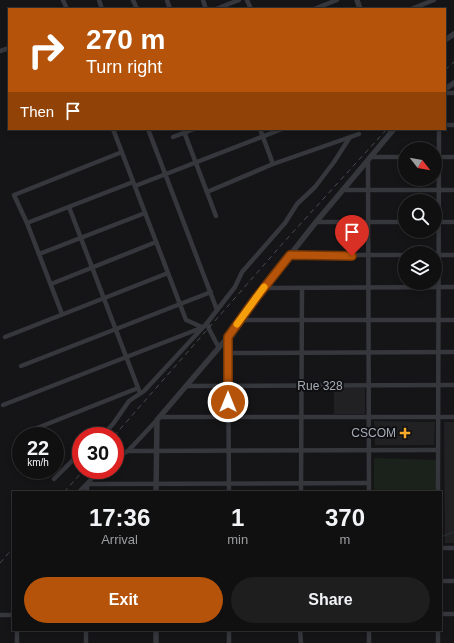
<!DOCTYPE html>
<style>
:root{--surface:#101011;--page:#1e1e1f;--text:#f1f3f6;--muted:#9c9d9f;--line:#303031;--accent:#b45309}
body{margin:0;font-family:Arial,sans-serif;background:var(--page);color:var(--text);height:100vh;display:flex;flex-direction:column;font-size:15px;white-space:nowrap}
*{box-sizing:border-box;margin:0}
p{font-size:13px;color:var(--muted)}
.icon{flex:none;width:22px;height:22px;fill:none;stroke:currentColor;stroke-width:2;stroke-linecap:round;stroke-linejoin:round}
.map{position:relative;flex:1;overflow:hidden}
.side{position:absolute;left:12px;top:491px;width:430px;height:140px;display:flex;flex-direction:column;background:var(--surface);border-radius:0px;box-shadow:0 2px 6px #0003,0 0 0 1px var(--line)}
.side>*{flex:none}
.guide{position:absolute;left:8px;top:8px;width:438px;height:122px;border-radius:0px;box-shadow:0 2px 6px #0003,0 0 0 1px var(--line);background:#b45309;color:#fff;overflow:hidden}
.needle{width:26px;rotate:121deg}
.tools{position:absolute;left:398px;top:142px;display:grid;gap:8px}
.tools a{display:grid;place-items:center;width:44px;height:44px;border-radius:50%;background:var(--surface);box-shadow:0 2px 6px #0003,0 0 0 1px var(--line);font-size:20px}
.speed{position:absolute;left:12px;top:427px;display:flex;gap:8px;font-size:20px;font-weight:700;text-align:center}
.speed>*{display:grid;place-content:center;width:52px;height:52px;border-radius:50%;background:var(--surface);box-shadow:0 2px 6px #0003,0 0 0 1px var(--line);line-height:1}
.speed small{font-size:10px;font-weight:400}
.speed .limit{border:6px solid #d22;background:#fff;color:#111}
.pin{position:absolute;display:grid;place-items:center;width:34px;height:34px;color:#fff;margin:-41px -17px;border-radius:50% 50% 50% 0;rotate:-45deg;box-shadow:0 0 4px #0007}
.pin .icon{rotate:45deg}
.me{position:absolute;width:44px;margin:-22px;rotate:0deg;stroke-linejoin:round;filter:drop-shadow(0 0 3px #0008)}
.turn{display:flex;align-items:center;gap:14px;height:84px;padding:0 12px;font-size:18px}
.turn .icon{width:52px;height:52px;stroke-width:2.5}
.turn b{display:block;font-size:28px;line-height:34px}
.then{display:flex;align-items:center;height:38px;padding:0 12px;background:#0003;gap:8px;font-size:15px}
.eta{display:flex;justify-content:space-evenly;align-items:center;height:68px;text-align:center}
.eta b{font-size:24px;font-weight:800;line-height:28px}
.button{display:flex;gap:8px;margin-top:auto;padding:8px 12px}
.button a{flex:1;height:46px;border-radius:24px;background:var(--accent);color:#fff;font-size:16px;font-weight:800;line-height:46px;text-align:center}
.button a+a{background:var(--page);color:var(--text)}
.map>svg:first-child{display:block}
</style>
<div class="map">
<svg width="454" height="643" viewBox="0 0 454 643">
<rect width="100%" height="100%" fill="#151517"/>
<g fill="#212124">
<rect x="334" y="388" width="31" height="26"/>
<polygon points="374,421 435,422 434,445 375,445"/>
<polygon points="444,422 454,422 454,543 445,543"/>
</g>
<polygon fill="#1b221b" points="374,458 437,460 436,492 374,492"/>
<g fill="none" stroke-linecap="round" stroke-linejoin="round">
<polyline stroke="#2a343b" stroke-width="1" points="441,537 454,532"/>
<g stroke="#35373c" stroke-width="4.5">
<polyline points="63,0 67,9"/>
<polyline points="99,0 102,9"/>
<polyline points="133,0 137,9"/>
<polyline points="167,0 170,9"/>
<polyline points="203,0 206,9"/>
<polyline points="247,0 251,9"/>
<polyline points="216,9 239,0"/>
<polyline points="314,9 337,0"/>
<polyline points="411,9 434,0"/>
<polyline points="0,51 9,48"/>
<polyline points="445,93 454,93"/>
<polyline points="445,125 454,125"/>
<polyline points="113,129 186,320 202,327"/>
<polyline points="148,129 217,310"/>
<polyline points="183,129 216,216"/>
<polyline points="260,129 273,164"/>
<polyline points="173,137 194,129"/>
<polyline points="370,157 405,157"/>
<polyline points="435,157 454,157"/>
<polyline points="368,160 369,492"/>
<polyline points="135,186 282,129"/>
<polyline points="342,190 454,190"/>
<polyline points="207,192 273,164 359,134"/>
<polyline points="69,207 140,393"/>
<polyline points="316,222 405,222"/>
<polyline points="435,222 454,222"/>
<polyline points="27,223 133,182"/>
<polyline points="39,254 145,213"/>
<polyline points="290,255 405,255"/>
<polyline points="435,255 454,255"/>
<polyline points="51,284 156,242"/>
<polyline points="264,288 454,287"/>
<polyline points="62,314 27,223 14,195 122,152"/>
<polyline points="240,320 454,320"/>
<polyline points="207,323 209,329 219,348"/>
<polyline points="5,337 168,273"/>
<polyline points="228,337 229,492"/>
<polyline points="228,353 454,352"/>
<polyline points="21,366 211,292"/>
<polyline points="186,386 454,385"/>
<polyline points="3,405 201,328"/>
<polyline points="159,417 454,417"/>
<polyline points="27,432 138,388"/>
<polyline points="102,436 113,424 129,401 144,391 207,323 235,287 242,272 285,223 297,204 315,187 334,162 350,137"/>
<polyline points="128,451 438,450"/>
<polyline points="115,458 128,451 157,420"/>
<polyline points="54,479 81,452"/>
<polyline points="79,492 100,470"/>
<polyline points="87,492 87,484 369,483"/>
<polyline points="301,492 302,288"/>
<polyline points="438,492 439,129"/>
<polyline points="441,548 454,548"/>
<polyline points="441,581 454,581"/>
<polyline points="441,614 454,614"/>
<polyline points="0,615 13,615"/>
<polyline points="229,630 229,643"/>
<polyline points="300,630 301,643"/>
<polyline points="369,630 369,643"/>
<polyline points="17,643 17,630"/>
<polyline points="86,643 86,630"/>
<polyline points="438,643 438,630"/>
</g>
<g stroke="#35373c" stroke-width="5.5">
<polyline points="357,0 360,9"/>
<polyline points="445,40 454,34"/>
<polyline points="445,89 454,83"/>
<polyline points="156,492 157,420 228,337 264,288 316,222 394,129"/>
<polyline points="156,643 156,630"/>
</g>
<g stroke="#484b51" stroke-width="1" stroke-dasharray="5 4" stroke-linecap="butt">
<polyline points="445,70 454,62"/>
<polyline points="114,436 284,242 387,129"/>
<polyline points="64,492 84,470"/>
<polyline points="0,563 13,548"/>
</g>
</g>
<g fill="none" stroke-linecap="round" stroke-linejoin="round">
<defs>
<polyline id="route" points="228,402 228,337 256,298 290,255 352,256"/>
</defs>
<use href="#route" stroke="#753606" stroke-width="10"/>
<use href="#route" stroke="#b45309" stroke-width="7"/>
<polyline stroke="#f59e0b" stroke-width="7" points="237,324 264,287"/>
</g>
<path fill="#f8ab2b" stroke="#101012" stroke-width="1.5" d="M403 427h4v4h4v4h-4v4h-4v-4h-4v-4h4z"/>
<g text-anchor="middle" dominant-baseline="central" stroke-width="4" stroke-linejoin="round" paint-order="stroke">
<g font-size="12" fill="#a6acb7" stroke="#101012">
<text x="320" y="386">Rue 328</text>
</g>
<g font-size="12" fill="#a6acb7" stroke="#101012" text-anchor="end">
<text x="396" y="433">CSCOM</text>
</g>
</g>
</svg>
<div class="tools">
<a><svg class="needle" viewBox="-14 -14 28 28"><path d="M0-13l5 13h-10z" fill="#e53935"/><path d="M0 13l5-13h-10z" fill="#9c9d9f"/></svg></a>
<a><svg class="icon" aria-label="search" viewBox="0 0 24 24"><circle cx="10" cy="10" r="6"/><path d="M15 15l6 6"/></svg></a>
<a><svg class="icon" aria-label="layers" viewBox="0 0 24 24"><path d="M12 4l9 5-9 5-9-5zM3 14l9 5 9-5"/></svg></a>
</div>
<div class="speed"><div>22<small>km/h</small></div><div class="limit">30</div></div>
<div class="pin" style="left:352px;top:256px;background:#d93025"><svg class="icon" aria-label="arrive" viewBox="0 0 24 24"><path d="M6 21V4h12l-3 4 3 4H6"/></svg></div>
<svg class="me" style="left:228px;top:402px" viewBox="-20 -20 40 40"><circle r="17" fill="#b45309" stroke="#fff" stroke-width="3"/><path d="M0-11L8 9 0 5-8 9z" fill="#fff"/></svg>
<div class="guide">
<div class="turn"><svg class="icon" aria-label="right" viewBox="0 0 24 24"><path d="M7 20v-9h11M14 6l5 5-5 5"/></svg><div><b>270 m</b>Turn right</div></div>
<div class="then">Then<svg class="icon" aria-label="arrive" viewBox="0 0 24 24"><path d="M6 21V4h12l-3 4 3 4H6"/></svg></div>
</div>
<section class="side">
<div class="eta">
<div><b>17:36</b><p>Arrival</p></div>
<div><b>1</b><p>min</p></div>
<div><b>370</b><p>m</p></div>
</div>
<div class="button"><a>Exit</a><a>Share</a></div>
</section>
</div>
